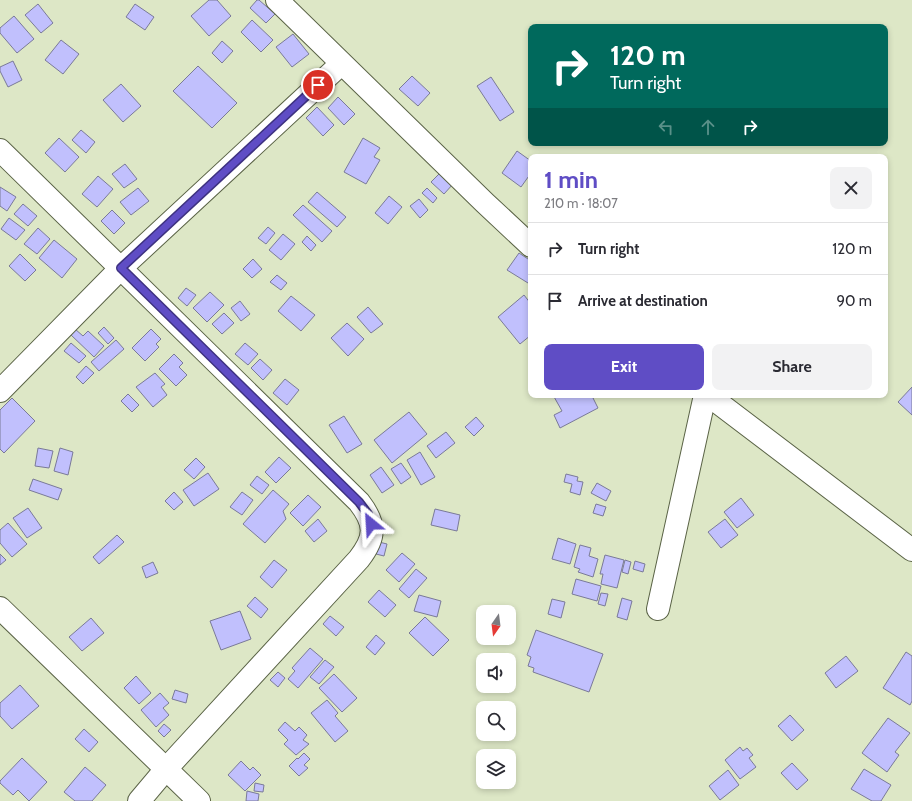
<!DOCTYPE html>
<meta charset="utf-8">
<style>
:root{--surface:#fff;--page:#f2f2f3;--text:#2b2b33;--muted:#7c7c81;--line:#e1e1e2;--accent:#5f4dc5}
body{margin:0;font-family:Cabin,sans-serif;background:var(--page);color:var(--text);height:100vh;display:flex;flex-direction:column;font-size:15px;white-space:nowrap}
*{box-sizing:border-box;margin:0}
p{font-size:13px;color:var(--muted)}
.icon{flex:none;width:22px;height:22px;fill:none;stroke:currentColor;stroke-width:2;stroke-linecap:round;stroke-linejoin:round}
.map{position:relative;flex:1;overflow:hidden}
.details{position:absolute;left:528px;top:154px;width:360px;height:244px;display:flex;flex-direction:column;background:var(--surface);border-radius:8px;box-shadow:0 2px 6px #0003}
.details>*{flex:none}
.banner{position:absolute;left:528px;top:24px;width:360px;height:122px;border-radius:8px;box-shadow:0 2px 6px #0003;background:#00695c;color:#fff;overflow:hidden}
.needle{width:26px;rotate:194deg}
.fabs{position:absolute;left:476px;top:605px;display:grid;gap:8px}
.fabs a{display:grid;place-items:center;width:40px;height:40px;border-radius:8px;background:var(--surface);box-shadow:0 2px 6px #0003;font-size:20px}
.pin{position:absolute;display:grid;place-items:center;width:34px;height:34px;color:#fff;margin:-17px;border:2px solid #fff;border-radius:50%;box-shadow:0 1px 4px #0007}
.me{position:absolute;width:44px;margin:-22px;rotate:333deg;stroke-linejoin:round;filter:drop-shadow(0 0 3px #0008)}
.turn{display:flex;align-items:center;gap:14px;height:84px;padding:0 16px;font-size:18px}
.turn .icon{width:52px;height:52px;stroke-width:2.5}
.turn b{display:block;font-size:28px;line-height:34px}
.lanes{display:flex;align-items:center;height:38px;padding:0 16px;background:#0003;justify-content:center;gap:20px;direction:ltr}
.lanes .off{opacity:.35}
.round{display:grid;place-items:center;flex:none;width:42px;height:42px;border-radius:8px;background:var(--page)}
.summary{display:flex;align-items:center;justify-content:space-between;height:68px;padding:0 16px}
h1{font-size:24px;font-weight:700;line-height:30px;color:var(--accent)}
.button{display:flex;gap:8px;margin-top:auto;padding:8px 16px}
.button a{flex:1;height:46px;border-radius:8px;background:var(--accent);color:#fff;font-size:16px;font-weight:700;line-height:46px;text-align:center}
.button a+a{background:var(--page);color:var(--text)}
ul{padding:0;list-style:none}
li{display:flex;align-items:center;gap:12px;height:52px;padding:0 16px;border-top:1px solid var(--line)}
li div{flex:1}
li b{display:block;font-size:15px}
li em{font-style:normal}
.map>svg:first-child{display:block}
</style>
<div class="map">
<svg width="912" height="801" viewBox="0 0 912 801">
<rect width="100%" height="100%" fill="#dde7c6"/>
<g fill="#c1c0fd" stroke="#7a7a98">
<polygon points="209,0 217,0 231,16 209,36 191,16"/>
<polygon points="257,0 259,0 275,14 266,23 250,8"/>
<polygon points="38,4 53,23 41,33 25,15"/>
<polygon points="135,4 154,17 145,30 126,17"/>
<polygon points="14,16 34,39 17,53 0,33 0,28"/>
<polygon points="252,20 273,40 261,52 241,32"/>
<polygon points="293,34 309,54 292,67 276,47"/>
<polygon points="61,40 79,54 63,74 45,60"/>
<polygon points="222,41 233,51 222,63 212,53"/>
<polygon points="13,61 22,80 8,87 0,71 0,67"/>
<polygon points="198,66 237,103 212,128 173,91"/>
<polygon points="412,76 430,93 418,106 399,89"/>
<polygon points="491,77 514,112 500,121 477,86"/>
<polygon points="121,84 141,106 123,122 103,100"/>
<polygon points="338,97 355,114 344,125 328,108"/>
<polygon points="317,107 334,125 323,136 306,118"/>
<polygon points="81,130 95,142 86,153 72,140"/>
<polygon points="59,138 79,157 65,172 45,153"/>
<polygon points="363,138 380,148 374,157 380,160 366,184 344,172"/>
<polygon points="517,151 531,161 531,173 521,187 502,173"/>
<polygon points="125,164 137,179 124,188 112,174"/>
<polygon points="441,172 453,184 444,194 431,182"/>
<polygon points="98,176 113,189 97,207 82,194"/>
<polygon points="0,187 16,197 7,211 0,206"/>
<polygon points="138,188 149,201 131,215 120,202"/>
<polygon points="427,188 437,198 433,203 422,193"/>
<polygon points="317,192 346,217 337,227 308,202"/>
<polygon points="389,196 402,207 388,224 375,213"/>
<polygon points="419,199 428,210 420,218 410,206"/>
<polygon points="23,204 37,216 28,226 14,214"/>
<polygon points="303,205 332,231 322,242 293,215"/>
<polygon points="112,210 125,223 114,234 101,221"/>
<polygon points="9,218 25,230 16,240 1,229"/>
<polygon points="268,227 275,233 266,244 258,238"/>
<polygon points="38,228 50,239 37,254 24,244"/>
<polygon points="283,234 295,244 281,260 269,250"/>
<polygon points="307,236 316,245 311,251 302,242"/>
<polygon points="54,240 77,259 62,278 39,258"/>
<polygon points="519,253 531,261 531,279 528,283 507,270"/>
<polygon points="20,254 36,270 25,281 9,266"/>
<polygon points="253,259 262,269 252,278 243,269"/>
<polygon points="277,275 287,283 281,290 270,282"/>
<polygon points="186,288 196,295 187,306 178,298"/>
<polygon points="210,292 224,305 207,322 193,308"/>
<polygon points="524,295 531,304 531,335 520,344 498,317"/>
<polygon points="291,296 315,315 301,331 278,311"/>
<polygon points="240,301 250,314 241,321 231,308"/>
<polygon points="368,307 383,324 371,333 357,317"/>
<polygon points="224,313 234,323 222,334 212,324"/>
<polygon points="347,323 364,339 348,356 331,338"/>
<polygon points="104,327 114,338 108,344 98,333"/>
<polygon points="75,329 83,336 88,331 104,346 94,357 70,334"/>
<polygon points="151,329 161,339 156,344 159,347 145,361 132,348"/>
<polygon points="116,340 124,349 99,371 91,362"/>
<polygon points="71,343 86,356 79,363 64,351"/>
<polygon points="245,343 258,354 248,365 235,354"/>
<polygon points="174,354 183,363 179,367 187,375 176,386 159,369"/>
<polygon points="260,359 272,370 263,380 251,368"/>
<polygon points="86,366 94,373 83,384 76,377"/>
<polygon points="155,373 165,384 161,387 167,395 153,407 136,387"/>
<polygon points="285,379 299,390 287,405 273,393"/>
<polygon points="912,387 912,415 898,402"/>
<polygon points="128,394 139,405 132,412 121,401"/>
<polygon points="553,395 600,395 593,398 598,408 560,428 554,415 562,411"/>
<polygon points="12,398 35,421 4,453 0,449 0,410"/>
<polygon points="409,412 427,434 392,463 374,440"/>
<polygon points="344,416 362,444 347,453 329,425"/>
<polygon points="476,417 484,426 474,436 465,427"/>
<polygon points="446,432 455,443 436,458 427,446"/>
<polygon points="38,448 53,451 49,468 35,466"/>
<polygon points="60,448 73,452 68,475 54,471"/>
<polygon points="420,452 435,477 421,485 407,460"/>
<polygon points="279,457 291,468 276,483 265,472"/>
<polygon points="196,458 205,467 194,479 184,470"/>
<polygon points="401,463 411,477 401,484 391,469"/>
<polygon points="381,467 394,485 382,493 370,475"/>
<polygon points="208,473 219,489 194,506 183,490"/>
<polygon points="566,474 578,477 577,481 583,482 580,495 570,492 572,484 564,482"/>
<polygon points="257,476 269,485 262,494 250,485"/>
<polygon points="33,479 62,489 58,500 29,490"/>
<polygon points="597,483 611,491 606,501 591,493"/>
<polygon points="273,490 289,504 283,511 286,519 265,543 243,524"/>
<polygon points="174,492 183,502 174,510 165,501"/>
<polygon points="242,492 253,500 242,515 230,507"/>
<polygon points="308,495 321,507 303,526 290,513"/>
<polygon points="741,498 754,515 737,528 724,512"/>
<polygon points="596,504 606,507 603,516 593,513"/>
<polygon points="28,508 42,528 27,538 13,518"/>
<polygon points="435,509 460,515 457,531 431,525"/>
<polygon points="318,519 327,531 314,542 305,531"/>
<polygon points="725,519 738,535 721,548 708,532"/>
<polygon points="8,523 27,544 12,557 0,543 0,530"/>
<polygon points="117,535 124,542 99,564 93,557"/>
<polygon points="558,538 576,544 570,564 552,559"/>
<polygon points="379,542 387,544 384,556 376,554"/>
<polygon points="580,545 591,548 589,556 598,559 593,577 578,572 580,569 574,567"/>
<polygon points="402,553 415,564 399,582 386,570"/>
<polygon points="0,554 6,560 0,565"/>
<polygon points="605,555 624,560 617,588 601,584 603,574 600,574"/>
<polygon points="274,560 287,570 272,588 260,577"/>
<polygon points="625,560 631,562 628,574 622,572"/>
<polygon points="635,561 645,564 643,572 633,569"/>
<polygon points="153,562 158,573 146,578 142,567"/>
<polygon points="416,569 427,578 409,598 399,589"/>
<polygon points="576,579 601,586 597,601 572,594"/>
<polygon points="379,590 396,605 385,617 368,602"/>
<polygon points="601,593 608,594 605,606 598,604"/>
<polygon points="419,595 441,601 437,617 414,611"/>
<polygon points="255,597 268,609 261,618 247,606"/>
<polygon points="622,598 632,601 627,620 617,617"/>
<polygon points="552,599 565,602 561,618 548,614"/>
<polygon points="240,611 251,639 221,650 210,621"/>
<polygon points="330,616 344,627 336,636 323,624"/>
<polygon points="425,617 449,640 433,656 409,633"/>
<polygon points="91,618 104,633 82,651 69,637"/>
<polygon points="536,630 603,654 589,692 533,672 534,668 528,666 531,657 527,655"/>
<polygon points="376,635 385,643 375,655 366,647"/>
<polygon points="310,648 323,659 298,688 288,679 295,671 292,668"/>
<polygon points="906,652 912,656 912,701 910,705 883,688"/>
<polygon points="846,656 858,671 836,688 825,673"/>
<polygon points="325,660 334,667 319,684 310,677"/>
<polygon points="278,672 285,678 278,687 270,680"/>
<polygon points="334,674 357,698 342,712 319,688"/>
<polygon points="136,676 151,693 139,704 124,688"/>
<polygon points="20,685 39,706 12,729 0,716 0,703"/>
<polygon points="175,690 188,694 186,703 172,699"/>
<polygon points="160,693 169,703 163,708 169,715 156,727 141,710"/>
<polygon points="327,700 338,713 335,716 348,731 335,742 311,713"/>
<polygon points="790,715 804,730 792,741 778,726"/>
<polygon points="888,718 910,733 895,752 899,755 887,772 862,753"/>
<polygon points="285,722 295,731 299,727 307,735 303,740 309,744 296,755 284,744 288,740 278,730"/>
<polygon points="164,724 171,730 164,737 158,731"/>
<polygon points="84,729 98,742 89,752 75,739"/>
<polygon points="740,747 743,751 747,748 753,755 749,758 756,767 740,779 725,760"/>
<polygon points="304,753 310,759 304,765 308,768 299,776 289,766 297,758 298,759"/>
<polygon points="22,758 47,782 29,801 18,790 13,795 0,783 0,781"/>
<polygon points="241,761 250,770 253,767 261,775 245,791 228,775"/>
<polygon points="792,763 808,780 797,790 781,773"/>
<polygon points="85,767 106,785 92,801 75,801 64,792"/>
<polygon points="864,769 891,785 881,801 872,801 851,789"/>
<polygon points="728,770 739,785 720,800 709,786"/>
<polygon points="255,783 264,785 263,792 254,791"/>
<polygon points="247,791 259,794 258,801 246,801"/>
</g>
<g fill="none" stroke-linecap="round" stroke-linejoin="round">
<defs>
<g id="minor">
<polyline points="277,0 485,203 531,246"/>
<path d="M0 150 359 502C376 524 376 537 359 559L166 769 139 801"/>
<polyline points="0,391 121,268 341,64"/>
<polyline points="708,395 912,550"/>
<polyline points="0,608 199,801"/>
<polyline points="658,609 705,395"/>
</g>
</defs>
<use href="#minor" stroke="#5a6346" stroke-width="24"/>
<use href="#minor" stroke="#fff" stroke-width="22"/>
</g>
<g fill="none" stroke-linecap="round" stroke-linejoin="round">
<defs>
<polyline id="route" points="318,85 121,268 359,502 368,514 371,524"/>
</defs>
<use href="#route" stroke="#3e3280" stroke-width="10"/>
<use href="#route" stroke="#5f4dc5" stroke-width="7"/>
</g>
</svg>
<div class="fabs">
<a><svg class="needle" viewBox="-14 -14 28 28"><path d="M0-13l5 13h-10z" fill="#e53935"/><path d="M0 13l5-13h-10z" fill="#7c7c81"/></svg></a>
<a><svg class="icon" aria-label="sound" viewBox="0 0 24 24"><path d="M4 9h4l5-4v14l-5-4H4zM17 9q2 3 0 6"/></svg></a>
<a><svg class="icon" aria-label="search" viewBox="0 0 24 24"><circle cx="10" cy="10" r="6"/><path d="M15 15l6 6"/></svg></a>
<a><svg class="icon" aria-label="layers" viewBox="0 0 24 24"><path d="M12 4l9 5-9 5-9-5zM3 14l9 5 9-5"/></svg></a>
</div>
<div class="pin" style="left:318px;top:85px;background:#d93025"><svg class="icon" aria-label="arrive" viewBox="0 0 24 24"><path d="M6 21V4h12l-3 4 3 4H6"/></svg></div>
<svg class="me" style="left:371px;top:524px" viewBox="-20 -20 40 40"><path d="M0-17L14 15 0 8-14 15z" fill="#5f4dc5" stroke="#fff" stroke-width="4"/></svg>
<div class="banner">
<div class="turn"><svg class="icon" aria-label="right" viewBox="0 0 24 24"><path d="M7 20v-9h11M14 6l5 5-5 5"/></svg><div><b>120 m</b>Turn right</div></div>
<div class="lanes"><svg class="icon off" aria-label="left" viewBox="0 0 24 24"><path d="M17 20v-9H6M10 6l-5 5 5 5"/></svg><svg class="icon off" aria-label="ahead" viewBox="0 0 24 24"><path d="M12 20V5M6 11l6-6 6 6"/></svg><svg class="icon" aria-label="right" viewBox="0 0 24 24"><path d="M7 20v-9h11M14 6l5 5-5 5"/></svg></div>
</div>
<section class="details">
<div class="summary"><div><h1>1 min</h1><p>210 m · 18:07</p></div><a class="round"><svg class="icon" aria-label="close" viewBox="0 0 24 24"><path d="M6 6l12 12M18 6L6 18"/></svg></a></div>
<ul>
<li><svg class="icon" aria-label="right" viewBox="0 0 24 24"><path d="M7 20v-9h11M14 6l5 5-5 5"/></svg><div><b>Turn right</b></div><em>120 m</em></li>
<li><svg class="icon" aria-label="arrive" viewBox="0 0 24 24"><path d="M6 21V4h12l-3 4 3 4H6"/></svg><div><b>Arrive at destination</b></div><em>90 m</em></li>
</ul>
<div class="button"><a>Exit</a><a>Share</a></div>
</section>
</div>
